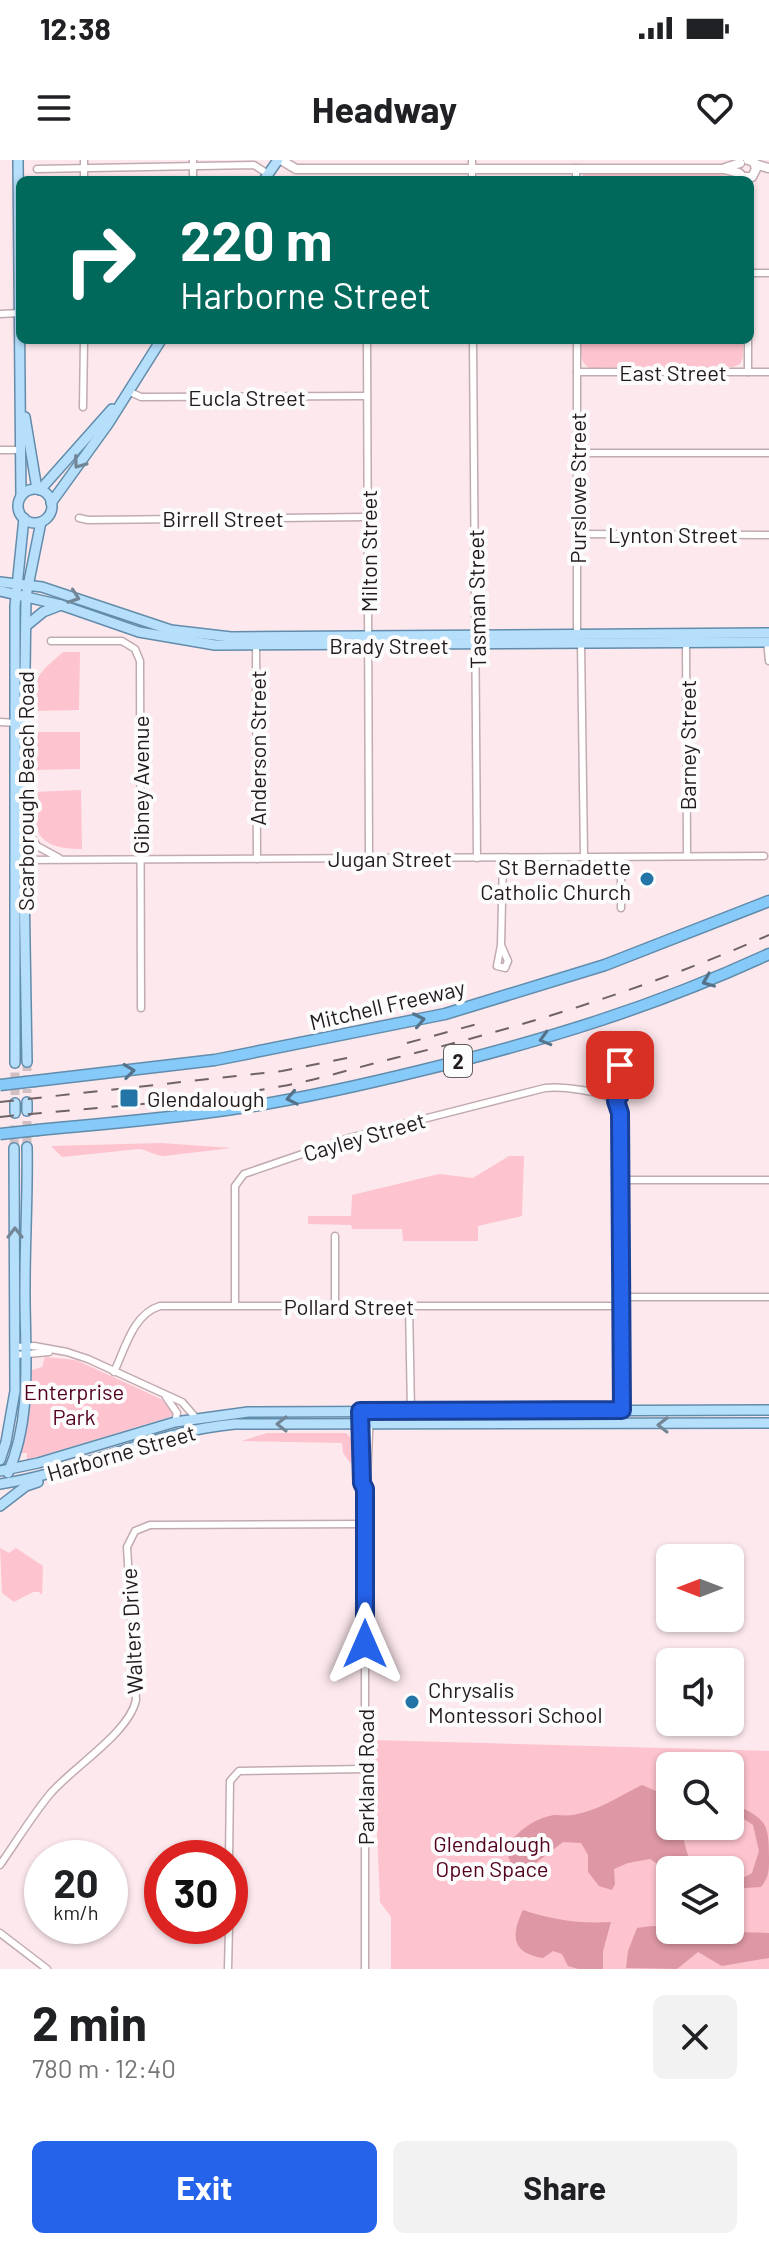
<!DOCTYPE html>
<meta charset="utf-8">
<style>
:root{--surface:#fff;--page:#f2f2f2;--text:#202124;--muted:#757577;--accent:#2563eb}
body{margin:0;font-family:Barlow,sans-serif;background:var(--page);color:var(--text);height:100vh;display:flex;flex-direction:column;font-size:30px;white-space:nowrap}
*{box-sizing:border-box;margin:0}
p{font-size:26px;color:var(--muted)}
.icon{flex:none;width:44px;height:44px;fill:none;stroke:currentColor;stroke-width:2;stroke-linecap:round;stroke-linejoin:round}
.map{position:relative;height:1809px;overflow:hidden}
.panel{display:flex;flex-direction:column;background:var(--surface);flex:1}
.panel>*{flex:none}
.top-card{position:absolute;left:16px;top:16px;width:738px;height:168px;border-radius:12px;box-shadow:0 2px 6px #0004;background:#00695c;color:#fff;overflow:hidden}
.needle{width:52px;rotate:270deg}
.fabs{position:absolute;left:656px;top:1384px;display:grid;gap:16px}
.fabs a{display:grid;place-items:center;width:88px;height:88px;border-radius:12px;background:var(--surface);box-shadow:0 2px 6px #0004;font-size:40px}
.speed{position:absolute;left:24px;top:1680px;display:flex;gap:16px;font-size:40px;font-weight:700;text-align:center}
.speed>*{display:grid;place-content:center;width:104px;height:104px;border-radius:50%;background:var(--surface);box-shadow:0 2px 6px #0004;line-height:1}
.speed small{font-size:20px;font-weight:400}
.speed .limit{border:12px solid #d22;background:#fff;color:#111}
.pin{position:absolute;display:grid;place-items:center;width:68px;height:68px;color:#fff;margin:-34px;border-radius:16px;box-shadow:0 4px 12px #0006}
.me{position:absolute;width:88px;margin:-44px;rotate:0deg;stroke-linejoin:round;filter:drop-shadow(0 0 6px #0008)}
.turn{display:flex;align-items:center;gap:28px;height:168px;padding:0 32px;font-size:36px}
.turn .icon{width:104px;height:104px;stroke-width:2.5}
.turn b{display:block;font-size:56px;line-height:68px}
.round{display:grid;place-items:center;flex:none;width:84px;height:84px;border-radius:12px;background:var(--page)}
.overview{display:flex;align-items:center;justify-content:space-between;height:136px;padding:0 32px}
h1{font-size:48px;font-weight:700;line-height:60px}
.button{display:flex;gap:16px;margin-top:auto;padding:16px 32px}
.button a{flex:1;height:92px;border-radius:12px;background:var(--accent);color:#fff;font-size:32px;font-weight:700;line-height:92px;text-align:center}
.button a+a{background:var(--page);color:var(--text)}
.status{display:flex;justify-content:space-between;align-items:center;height:56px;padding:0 40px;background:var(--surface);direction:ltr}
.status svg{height:22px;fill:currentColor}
header{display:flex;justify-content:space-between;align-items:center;height:104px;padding:0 32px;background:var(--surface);font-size:36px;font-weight:700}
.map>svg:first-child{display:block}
</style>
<div class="status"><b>12:38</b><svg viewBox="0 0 49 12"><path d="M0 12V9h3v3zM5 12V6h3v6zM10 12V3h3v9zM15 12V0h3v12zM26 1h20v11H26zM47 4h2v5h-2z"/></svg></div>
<header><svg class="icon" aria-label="menu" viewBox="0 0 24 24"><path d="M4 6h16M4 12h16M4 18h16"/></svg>Headway<svg class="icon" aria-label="heart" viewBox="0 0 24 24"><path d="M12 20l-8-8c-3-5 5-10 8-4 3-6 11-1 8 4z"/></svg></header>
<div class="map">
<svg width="769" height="1809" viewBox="0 0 769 1809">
<rect width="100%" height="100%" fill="#fde9ed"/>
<g fill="#fdc3ce" fill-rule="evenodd">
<path d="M588 12C617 12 718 6 737 20H581L583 15Z"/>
<path d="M580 180H743V197L740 204 733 207 589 208C579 201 581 191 580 180Z"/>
<path d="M63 492H80L79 550 34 551C34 515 37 515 63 492Z"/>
<polygon points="33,572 80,572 80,609 33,610"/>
<path d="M81 630 82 689C37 689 33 673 33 632Z"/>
<path d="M161 983 232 988 164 996C155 996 148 990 139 989L62 997 51 986Z"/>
<polygon points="509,996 524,996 522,1056 478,1066 478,1081 403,1081 402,1069 352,1069 351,1065 308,1064 308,1056 351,1056 352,1035 439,1014 473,1018"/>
<polygon points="45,1197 76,1200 161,1239 173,1250 173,1256 27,1300 27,1293 22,1293 31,1239 32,1210 42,1207"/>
<polygon points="267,1273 346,1273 353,1280 351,1304 343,1293 342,1283 241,1281"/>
<polygon points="0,1388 9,1393 16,1388 43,1406 42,1435 39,1432 33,1432 14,1442 2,1433"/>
<path d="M373 1580 769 1591V1809H391V1757L380 1742ZM670 1606H730V1666H670ZM670 1710H730V1770H670Z"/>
</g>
<g fill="#de97a5">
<path d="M642 1625 670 1637V1666H680L691 1707 700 1710H670V1713L650 1699 628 1703 614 1709 615 1724 612 1730 599 1726 588 1712V1695L581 1683 563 1682 524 1712 512 1706 506 1691C513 1673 535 1658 554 1655 560 1655 567 1656 573 1655 597 1651 620 1636 642 1625Z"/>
<path d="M730 1641C764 1660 769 1658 769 1698 769 1711 769 1717 761 1727L730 1729V1718L739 1720 752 1713 759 1691 753 1665 735 1653 730 1654Z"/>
<path d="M523 1750C553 1760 579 1764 611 1762L603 1791V1809H578L568 1806 562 1794 553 1791 543 1798C511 1793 511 1775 523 1750Z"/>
<polygon points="651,1766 670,1767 670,1770 769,1773 769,1798 722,1806 698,1792 677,1809 626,1808 628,1791 637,1768"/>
</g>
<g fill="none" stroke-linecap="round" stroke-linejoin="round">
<g stroke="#d1c0c3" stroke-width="9" stroke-dasharray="9 4.5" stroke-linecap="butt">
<polyline points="27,902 27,933"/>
<polyline points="15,935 15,903"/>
<polyline points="27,961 27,987"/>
<polyline points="14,988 15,962"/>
</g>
<defs>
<g id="street">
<polyline points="84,0 84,20"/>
<polyline points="193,0 193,20"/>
<polyline points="576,8 576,20"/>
<polyline points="37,9 254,5 268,14"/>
<polyline points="472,20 472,0"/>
<polyline points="750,113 769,113"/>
<polyline points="0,154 20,153"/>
<polyline points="367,180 369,698"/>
<polyline points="473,180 477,698"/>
<polyline points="577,180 577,475"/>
<polyline points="577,212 769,212"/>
<polyline points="748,212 748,180"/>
<polyline points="128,231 141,237 367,236"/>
<polyline points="83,247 84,180"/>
<polyline points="0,290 19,290"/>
<polyline points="577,293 769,293"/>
<polyline points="79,358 88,360 367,357"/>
<polyline points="577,374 769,375"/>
<polyline points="686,480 687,696"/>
<polyline points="51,481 122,481 135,489 140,501 141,848"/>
<polyline points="767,481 769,501"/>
<polyline points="256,482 257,699"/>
<polyline points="581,483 584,697"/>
<polyline points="0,562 17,563"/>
<polyline points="25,666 37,686 59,698"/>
<polyline points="23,700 764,696"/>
<polyline points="621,748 621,697"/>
<polyline points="501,785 497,806 505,808 508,801 501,785 503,698"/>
<polyline points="620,905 620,935 616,941 620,953 622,1251"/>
<polyline points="621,1020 769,1020"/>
<polyline points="621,1137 769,1137"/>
<path d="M235 1145V1026L244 1014 349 978 545 928C562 926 602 931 616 941"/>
<polyline points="335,1146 335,1076"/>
<polyline points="409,1146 411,1251"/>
<polyline points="15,1187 34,1186 67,1192 88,1199 182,1242 196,1258"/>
<polyline points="16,1195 49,1192"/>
<path d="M114 1212C125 1189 133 1154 160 1146H621"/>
<polyline points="166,1237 177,1253 175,1262"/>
<polyline points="360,1251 362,1323 365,1329"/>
<polyline points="229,1698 230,1621 239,1611 365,1609"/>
<path d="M0 1705C16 1682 32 1656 50 1634 73 1607 129 1573 136 1540L127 1387 135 1371 150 1365 365 1364"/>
<polyline points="0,1773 47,1809"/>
<polyline points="228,1809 229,1766"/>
<polyline points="365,1809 365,1364 370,1251"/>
</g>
<g id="secondary">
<polyline points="281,0 296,9 724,9 739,13 743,17 752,17 756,9 754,2 748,0"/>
<polyline points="755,4 768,8"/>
<polyline points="725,8 740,3"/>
</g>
<g id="primary">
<polyline points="18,0 21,336"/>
<polyline points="264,20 278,0"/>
<polyline points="25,257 37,329"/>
<circle cx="35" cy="346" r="17"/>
<polyline points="40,330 112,249"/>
<polyline points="51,343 108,264 161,180"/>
<polyline points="0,422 42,427 171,470 231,477 769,473"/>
<polyline points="0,431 61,445 139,472 215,485 769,482"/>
<polyline points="26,466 43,452 61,445"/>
<polyline points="27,902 23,663 26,436 41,362"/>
<polyline points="15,903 15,446 24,358"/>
<polyline points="27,942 27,951"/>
<polyline points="15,943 15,953"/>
<polyline points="0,1300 6,1282 15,1231 14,988"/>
<polyline points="0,1311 38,1303 175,1262 248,1252 769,1250"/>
<path d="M8 1313C34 1254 24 1186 25 1123 25 1078 28 1032 27 987"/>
<path d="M0 1324C81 1312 154 1271 235 1264L769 1263"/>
<polyline points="0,1346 26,1326 38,1322"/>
</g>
<g id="highway">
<polyline points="35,921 215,900 445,854 605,805 769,741"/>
<path d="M38 970C101 964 164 959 226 950 292 941 358 926 423 910 546 880 654 847 769 794"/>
</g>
</defs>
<use href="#street" stroke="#c2abaf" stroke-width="9"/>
<use href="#secondary" stroke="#c2abaf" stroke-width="11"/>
<use href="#primary" stroke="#628cab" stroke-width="12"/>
<use href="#highway" stroke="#628cab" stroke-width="13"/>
<use href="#street" stroke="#fff" stroke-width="6"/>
<use href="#secondary" stroke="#fff" stroke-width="8"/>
<use href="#primary" stroke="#b6dffb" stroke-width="9"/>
<use href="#highway" stroke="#85caf9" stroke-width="10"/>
<g stroke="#6f6365" stroke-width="2" stroke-dasharray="14 14" stroke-linecap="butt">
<polyline points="407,883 481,863"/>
<polyline points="0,942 282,911 357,896"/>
<path d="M0 957C94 947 190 943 283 926 321 919 358 907 395 898 523 867 648 828 769 775"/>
</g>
<defs>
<g id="highway-bridge">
<polyline points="0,925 35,921"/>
<polyline points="0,974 38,970"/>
</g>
</defs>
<use href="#highway-bridge" stroke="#628cab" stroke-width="13" stroke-linecap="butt"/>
<use href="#highway-bridge" stroke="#85caf9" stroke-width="10"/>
</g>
<defs><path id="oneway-chevron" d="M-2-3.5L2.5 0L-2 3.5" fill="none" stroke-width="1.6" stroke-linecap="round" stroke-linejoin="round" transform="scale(2)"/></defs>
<g stroke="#738696">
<use href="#oneway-chevron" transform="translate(79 303) rotate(126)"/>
<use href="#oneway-chevron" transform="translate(74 437) rotate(19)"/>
<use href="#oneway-chevron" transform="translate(15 1073) rotate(-90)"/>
<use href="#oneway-chevron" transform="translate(282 1264) rotate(-180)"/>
<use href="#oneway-chevron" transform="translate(663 1265) rotate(180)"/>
</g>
<g stroke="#54728a">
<use href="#oneway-chevron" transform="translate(708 821) rotate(158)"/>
<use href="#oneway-chevron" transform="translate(419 860) rotate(-12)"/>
<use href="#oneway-chevron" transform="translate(545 879) rotate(164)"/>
<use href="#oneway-chevron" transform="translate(129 911) rotate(-7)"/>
<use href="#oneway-chevron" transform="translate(292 938) rotate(169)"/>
</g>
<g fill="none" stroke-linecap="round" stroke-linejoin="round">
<defs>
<polyline id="route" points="365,1484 365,1329 362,1323 360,1251 622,1250 620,953 616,941 620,935 620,905"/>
</defs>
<use href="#route" stroke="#184099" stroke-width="20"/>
<use href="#route" stroke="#2563eb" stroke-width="14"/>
</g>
<g fill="#2275a6" stroke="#fcfcfc" stroke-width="3">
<circle cx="647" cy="719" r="8"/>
<rect x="119" y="928" width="20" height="20" rx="4"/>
<circle cx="412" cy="1542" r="8"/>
</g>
<g text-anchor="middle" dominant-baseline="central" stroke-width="8" stroke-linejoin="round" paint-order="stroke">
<rect fill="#fcfcfc" stroke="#635e5e" stroke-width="2" x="444" y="885" width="28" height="32" rx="6"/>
<g font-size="20" font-weight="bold" fill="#221a1b">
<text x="458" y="901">2</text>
</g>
<g font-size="22" fill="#221a1b" stroke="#fcfcfc">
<text x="673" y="212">East Street</text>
<text x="247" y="237">Eucla Street</text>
<text transform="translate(577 328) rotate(-90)">Purslowe Street</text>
<text x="223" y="358">Birrell Street</text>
<text x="673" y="374">Lynton Street</text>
<text transform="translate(368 391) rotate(-90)">Milton Street</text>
<text transform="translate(476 439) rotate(-91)">Tasman Street</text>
<text x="389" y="485">Brady Street</text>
<text transform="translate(687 585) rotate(-90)">Barney Street</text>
<text transform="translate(257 588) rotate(-90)">Anderson Street</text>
<text transform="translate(140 625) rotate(-90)">Gibney Avenue</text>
<text transform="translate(25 631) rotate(-90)">Scarborough Beach Road</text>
<text x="390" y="698">Jugan Street</text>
<text transform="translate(387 844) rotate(-13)">Mitchell Freeway</text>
<text transform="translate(364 976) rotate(-16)">Cayley Street</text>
<text x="349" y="1146">Pollard Street</text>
<text transform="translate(121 1292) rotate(-16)">Harborne Street</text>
<text transform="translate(131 1471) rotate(-93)">Walters Drive</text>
<text transform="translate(365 1617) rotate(-90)">Parkland Road</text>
</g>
<g font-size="22" fill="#221a1b" stroke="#fcfcfc" text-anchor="start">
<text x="631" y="706" text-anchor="end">St Bernadette<tspan x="631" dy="25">Catholic Church</tspan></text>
<text x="147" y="938">Glendalough</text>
<text x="428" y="1529">Chrysalis<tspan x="428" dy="25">Montessori School</tspan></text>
</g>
<g font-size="22" fill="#540021" stroke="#fcfcfc">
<text x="74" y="1231">Enterprise<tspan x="74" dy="25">Park</tspan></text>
<text x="492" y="1683">Glendalough<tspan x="492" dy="25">Open Space</tspan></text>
</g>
</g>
</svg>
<div class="fabs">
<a><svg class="needle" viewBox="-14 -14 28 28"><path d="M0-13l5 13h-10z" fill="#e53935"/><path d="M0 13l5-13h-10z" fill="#757577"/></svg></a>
<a><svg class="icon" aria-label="sound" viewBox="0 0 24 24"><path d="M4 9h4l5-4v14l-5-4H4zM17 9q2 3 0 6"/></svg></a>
<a><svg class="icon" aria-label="search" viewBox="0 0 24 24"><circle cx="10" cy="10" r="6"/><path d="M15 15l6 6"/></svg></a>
<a><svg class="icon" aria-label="layers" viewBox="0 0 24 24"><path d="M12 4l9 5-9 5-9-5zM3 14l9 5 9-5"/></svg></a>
</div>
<div class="speed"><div>20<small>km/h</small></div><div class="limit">30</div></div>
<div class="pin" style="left:620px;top:905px;background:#d93025"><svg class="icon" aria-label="arrive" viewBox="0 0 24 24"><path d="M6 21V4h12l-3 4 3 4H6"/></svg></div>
<svg class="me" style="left:365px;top:1484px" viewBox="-20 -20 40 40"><path d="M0-17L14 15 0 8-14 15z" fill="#2563eb" stroke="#fff" stroke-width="4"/></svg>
<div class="top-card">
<div class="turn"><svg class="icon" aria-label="right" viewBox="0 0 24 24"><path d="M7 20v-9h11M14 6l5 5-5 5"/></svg><div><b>220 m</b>Harborne Street</div></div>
</div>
</div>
<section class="panel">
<div class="overview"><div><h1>2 min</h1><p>780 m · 12:40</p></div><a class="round"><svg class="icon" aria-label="close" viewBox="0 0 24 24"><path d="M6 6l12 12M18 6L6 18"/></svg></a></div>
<div class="button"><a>Exit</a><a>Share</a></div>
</section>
